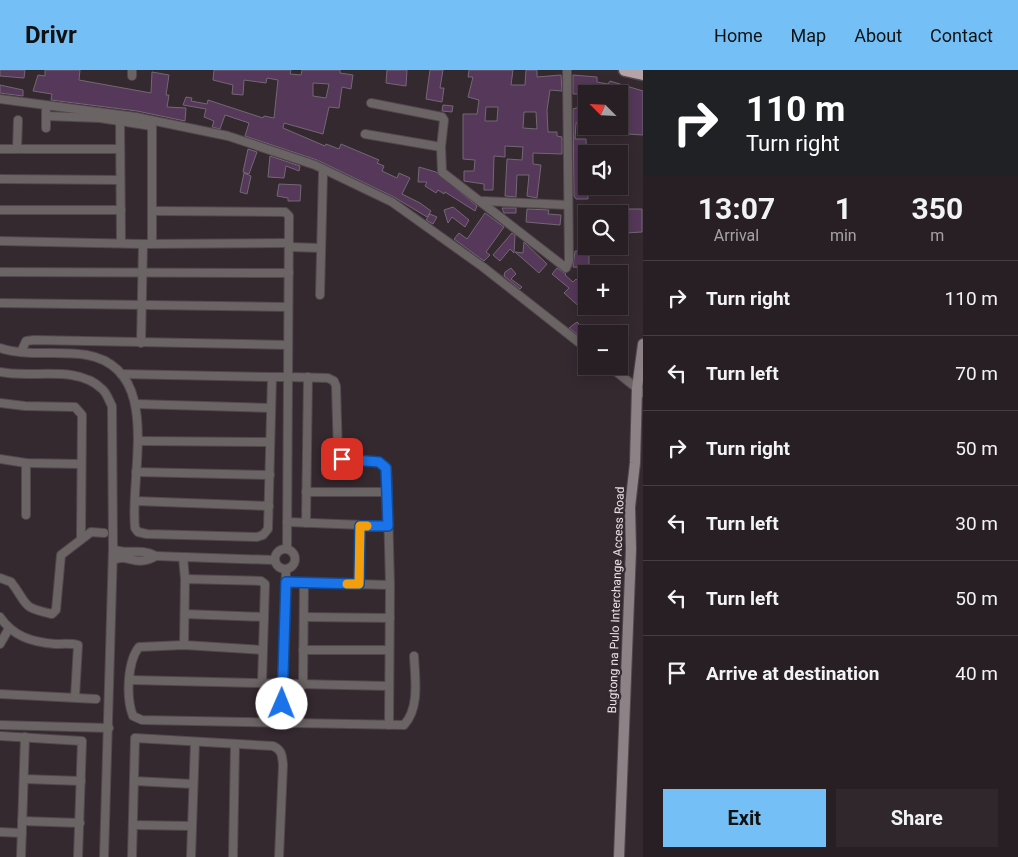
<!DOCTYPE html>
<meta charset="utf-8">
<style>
:root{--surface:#281f24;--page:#30272c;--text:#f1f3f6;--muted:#a5a2a6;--line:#443d41;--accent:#74c0f6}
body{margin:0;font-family:Roboto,sans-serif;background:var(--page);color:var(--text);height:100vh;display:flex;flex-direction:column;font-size:19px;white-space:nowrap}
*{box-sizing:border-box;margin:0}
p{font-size:16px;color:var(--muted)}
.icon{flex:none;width:28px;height:28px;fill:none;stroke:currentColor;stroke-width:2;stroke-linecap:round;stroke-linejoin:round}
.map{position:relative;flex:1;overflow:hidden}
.drawer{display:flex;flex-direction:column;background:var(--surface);width:375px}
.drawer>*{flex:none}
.banner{background:#202124;color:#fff;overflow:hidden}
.needle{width:32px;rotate:294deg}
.fabs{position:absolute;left:578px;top:15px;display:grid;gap:10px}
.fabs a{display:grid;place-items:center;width:50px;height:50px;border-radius:0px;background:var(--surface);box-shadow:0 2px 12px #0003,0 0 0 1px var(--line);font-size:25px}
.pin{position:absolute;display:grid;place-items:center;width:42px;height:42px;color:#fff;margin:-21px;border-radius:10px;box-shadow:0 2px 8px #0006}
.me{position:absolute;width:55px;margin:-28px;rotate:1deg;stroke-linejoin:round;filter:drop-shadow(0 0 4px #0008)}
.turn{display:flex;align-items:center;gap:18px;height:105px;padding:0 20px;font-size:22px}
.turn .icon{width:65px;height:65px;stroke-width:2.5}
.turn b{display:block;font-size:35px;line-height:42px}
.eta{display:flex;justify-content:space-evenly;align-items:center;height:85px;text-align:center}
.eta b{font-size:30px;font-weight:700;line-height:35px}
.primary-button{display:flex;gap:10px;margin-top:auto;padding:10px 20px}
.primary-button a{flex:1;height:58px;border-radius:0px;background:var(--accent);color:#111;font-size:20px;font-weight:700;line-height:58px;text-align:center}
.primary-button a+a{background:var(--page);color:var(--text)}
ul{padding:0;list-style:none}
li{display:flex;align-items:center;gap:15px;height:75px;padding:0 20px;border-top:1px solid var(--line)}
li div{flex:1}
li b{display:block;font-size:19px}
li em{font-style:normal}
header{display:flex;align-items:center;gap:30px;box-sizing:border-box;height:70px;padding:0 25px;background:var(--accent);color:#111}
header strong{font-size:24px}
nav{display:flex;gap:28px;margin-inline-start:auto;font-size:18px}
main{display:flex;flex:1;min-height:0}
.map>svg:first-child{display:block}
</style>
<header>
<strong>Drivr</strong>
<nav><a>Home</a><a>Map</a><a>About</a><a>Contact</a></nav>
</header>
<main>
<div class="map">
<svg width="643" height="787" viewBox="0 0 643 787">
<rect width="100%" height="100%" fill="#352930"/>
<g fill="#56385a" stroke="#726873" fill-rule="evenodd">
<polygon points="0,0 25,0 24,8 0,6"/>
<polygon points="45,0 80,0 79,10 151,23 152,2 169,5 166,25 169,25 167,37 186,38 185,51 137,41 51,30 52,24 33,21 38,5 45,6"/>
<path d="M214 0H291L290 4 301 5 302 0H340V3L353 5 351 19 342 17 339 38 329 37 323 64 284 53 283 58 325 76 326 74 339 79 341 74 379 90 377 93 384 96 382 101 397 108 399 103 410 108 402 124 420 133 431 141 427 147 394 127 317 90 245 66 249 53 225 45 220 59 212 57 214 51 204 47 206 39 183 35 186 27 192 28 191 31 207 34 208 30 263 48 264 46 274 48 278 10 267 8 266 13 244 10 243 25 232 24 233 15 213 10ZM313 13 329 14 326 28 313 26Z"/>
<polygon points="387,0 407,0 406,16 386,13"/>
<polygon points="430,0 443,0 440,18 444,18 442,32 426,29"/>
<path d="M469 0H513L511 15H525L526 0H537V7L561 5 562 21 550 20 547 40 548 62H557V66L562 67V84L533 83V94L541 95 537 128 527 126 529 105H517L516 127 505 126 507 89 522 90 523 77 505 76V87L494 86 493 120H484V114L464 111V101H474L475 90 463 89V44H477L479 30 468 27 473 7H468ZM486 37H498L497 51H485ZM524 42H536L537 59 523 58Z"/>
<polygon points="573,5 597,7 597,12 608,14 610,11 643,21 643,65 627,64 628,60 620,59 619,24 586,24 585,53 576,53 575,69 586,69 588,129 576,129 574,126 573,39 579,37 580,24 573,24"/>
<polygon points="0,15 23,20 23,26 0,23"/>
<polygon points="443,35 453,36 452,42 442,41"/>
<polygon points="248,79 257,82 249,104 243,102"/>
<polygon points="270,86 300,96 299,101 286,96 284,108 268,107"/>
<polygon points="419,97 436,102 477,136 475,141 445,122 444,124 438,120 436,123 425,116 427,112 418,112"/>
<polygon points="244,103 251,106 247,124 240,122"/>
<polygon points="279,114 301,115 300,131 288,131 288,128 277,126"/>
<polygon points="453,137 469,150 465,157 452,147 448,153 444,140"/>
<polygon points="502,138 516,138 516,143 504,143"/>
<polygon points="527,139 549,140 548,144 561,145 560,155 526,152"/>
<polygon points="626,139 642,139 642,162 626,163"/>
<polygon points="485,143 504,157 486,182 490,185 484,191 454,169 459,163 467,169"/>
<polygon points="430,144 437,147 433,154 426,150"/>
<polygon points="512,163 515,165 514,183 510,179 500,191 493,185"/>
<polygon points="524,172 547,194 539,203 515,182 523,183"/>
<polygon points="575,181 589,181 589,198 573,197"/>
<polygon points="511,198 516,204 511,209 522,217 520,219 504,206 505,202"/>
<polygon points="557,198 566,204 565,205 573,212 576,209 586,219 586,237 583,240 564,223 569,218 552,204"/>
<polygon points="577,252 583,258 577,264 569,258"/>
</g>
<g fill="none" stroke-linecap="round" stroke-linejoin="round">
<defs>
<g id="minor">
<polyline points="132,6 132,0"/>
<polyline points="0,29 136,47 228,66 315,95 392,132 483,197 586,278"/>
<polyline points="371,33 442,47 444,50 441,77 442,102 566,198 569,191 567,0"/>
<polyline points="46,46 100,48 152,56 152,174"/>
<polyline points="120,50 121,173"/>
<polyline points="46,58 46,40"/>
<polyline points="365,64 441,77"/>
<polyline points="0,79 120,79"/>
<polyline points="17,79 18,50"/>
<polyline points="0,109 120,110"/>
<polyline points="483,131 568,135"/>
<polyline points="0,140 121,140"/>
<path d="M153 141 285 142 289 146 288 307 328 308 334 311 336 316 338 384C350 399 375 383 387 398L390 515 389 655"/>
<polyline points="0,171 143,174 289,173"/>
<polyline points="289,177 321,178"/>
<polyline points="0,202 289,203"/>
<polyline points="320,225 323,103"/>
<polyline points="0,233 288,237"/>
<polyline points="141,273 143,174"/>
<path d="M0 278C28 287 58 280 87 285 164 299 129 405 135 458L138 462 147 464 257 467 263 465 268 459 272 307H288L287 479"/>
<polyline points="21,282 26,271 34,270 288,275"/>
<polyline points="609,296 643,323"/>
<path d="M0 302C31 309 77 294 102 319 107 323 109 331 112 336L113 479 104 787"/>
<polyline points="121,304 272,307"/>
<polyline points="0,333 25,336 75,337 82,345 81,468"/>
<polyline points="136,334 271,338"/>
<polyline points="138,371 270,372"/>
<polyline points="0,389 26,393 81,394"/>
<polyline points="136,402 270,405"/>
<polyline points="306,422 387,422"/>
<polyline points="135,431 269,436"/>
<polyline points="26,445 26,393"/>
<polyline points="287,452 388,456"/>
<polyline points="306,453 308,307"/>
<circle cx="285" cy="489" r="10"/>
<polyline points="156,486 183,487"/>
<path d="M113 490C129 483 135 498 156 486 138 477 128 486 113 479"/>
<path d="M0 508 11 512C29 535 20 537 52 544L56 540 61 485 91 462 104 463"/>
<polyline points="185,509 183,487 274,490"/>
<polyline points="286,512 390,515"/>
<polyline points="359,514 360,456"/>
<polyline points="185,544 264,547"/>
<path d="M0 547C13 566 31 572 55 574 62 574 71 573 78 575L75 627"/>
<polyline points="304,547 390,548"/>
<polyline points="0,574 8,560"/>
<polyline points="184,575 185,509 261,511 265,514 262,613"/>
<path d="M263 580 184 575 139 577C127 592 126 629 133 646L142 650 404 655C420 638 415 608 414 586"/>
<polyline points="303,580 389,580"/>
<polyline points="130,610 388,616"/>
<polyline points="303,615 304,513"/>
<polyline points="0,624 96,629"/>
<polyline points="282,654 286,499"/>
<polyline points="0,655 109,658"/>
<polyline points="0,666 82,671 78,787"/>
<polyline points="24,709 81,711"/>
<polyline points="134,711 193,714"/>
<polyline points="22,751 80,753"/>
<polyline points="133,755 192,756"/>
<polyline points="0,762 22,763"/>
<polyline points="21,787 25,667"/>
<path d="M132 787 135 668 273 676C282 680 282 685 283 695L279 787"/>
<polyline points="191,787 195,672"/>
<polyline points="233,787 235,675"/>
</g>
<polyline id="secondary" points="619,787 631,479 630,437 635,393 637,318 643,274"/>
<polyline id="trunk" points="625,0 643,4"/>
</defs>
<use href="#minor" stroke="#52474d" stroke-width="10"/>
<use href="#secondary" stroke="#52474d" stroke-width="12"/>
<use href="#trunk" stroke="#52474d" stroke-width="15"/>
<use href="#minor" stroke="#6b6465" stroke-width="8"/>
<use href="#secondary" stroke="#8d8285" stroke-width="10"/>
<use href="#trunk" stroke="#b4a4a7" stroke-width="12"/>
</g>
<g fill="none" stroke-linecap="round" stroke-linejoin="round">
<defs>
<polyline id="route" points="282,634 286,512 359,514 360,456 388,456 386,398 379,392 342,389"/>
</defs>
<use href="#route" stroke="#114b97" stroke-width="12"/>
<use href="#route" stroke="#1a73e8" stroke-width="9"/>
<polyline stroke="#f59e0b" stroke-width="9" points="347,514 359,514 360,456 367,456"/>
</g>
<g text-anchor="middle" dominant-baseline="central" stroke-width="4.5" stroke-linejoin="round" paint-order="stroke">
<g font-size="12" fill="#eae2e6" stroke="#352930">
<text transform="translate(616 530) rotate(-88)">Bugtong na Pulo Interchange Access Road</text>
</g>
</g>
</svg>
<div class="fabs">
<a><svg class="needle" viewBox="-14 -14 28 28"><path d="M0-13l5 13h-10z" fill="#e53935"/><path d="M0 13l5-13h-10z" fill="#a5a2a6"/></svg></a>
<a><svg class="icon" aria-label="sound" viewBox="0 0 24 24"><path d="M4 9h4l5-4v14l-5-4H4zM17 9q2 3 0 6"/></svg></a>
<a><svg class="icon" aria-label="search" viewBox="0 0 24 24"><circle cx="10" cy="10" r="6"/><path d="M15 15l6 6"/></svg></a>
<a>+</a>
<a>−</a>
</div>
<div class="pin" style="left:342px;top:389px;background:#d93025"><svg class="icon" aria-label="arrive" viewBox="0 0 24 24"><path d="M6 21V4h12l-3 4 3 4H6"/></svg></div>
<svg class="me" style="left:282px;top:634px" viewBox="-20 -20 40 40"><circle r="19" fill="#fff"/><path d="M0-13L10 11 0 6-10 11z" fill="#1a73e8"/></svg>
</div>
<section class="drawer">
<div class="banner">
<div class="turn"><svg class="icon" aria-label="right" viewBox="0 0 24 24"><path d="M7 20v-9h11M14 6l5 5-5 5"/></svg><div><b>110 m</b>Turn right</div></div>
</div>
<div class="eta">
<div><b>13:07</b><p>Arrival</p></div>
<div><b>1</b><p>min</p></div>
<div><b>350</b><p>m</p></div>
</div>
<ul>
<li><svg class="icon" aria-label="right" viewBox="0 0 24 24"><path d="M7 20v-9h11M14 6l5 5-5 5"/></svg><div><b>Turn right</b></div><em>110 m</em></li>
<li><svg class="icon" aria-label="left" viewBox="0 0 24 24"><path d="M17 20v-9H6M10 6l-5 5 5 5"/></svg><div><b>Turn left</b></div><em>70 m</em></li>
<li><svg class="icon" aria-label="right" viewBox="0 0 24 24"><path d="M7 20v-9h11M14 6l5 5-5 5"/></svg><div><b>Turn right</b></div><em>50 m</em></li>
<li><svg class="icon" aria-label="left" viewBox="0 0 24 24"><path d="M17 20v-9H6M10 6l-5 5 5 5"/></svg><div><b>Turn left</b></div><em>30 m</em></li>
<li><svg class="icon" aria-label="left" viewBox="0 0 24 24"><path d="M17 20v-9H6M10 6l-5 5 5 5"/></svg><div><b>Turn left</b></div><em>50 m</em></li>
<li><svg class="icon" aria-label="arrive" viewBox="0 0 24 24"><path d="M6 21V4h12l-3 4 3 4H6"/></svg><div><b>Arrive at destination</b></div><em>40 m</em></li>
</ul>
<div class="primary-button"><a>Exit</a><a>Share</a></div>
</section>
</main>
